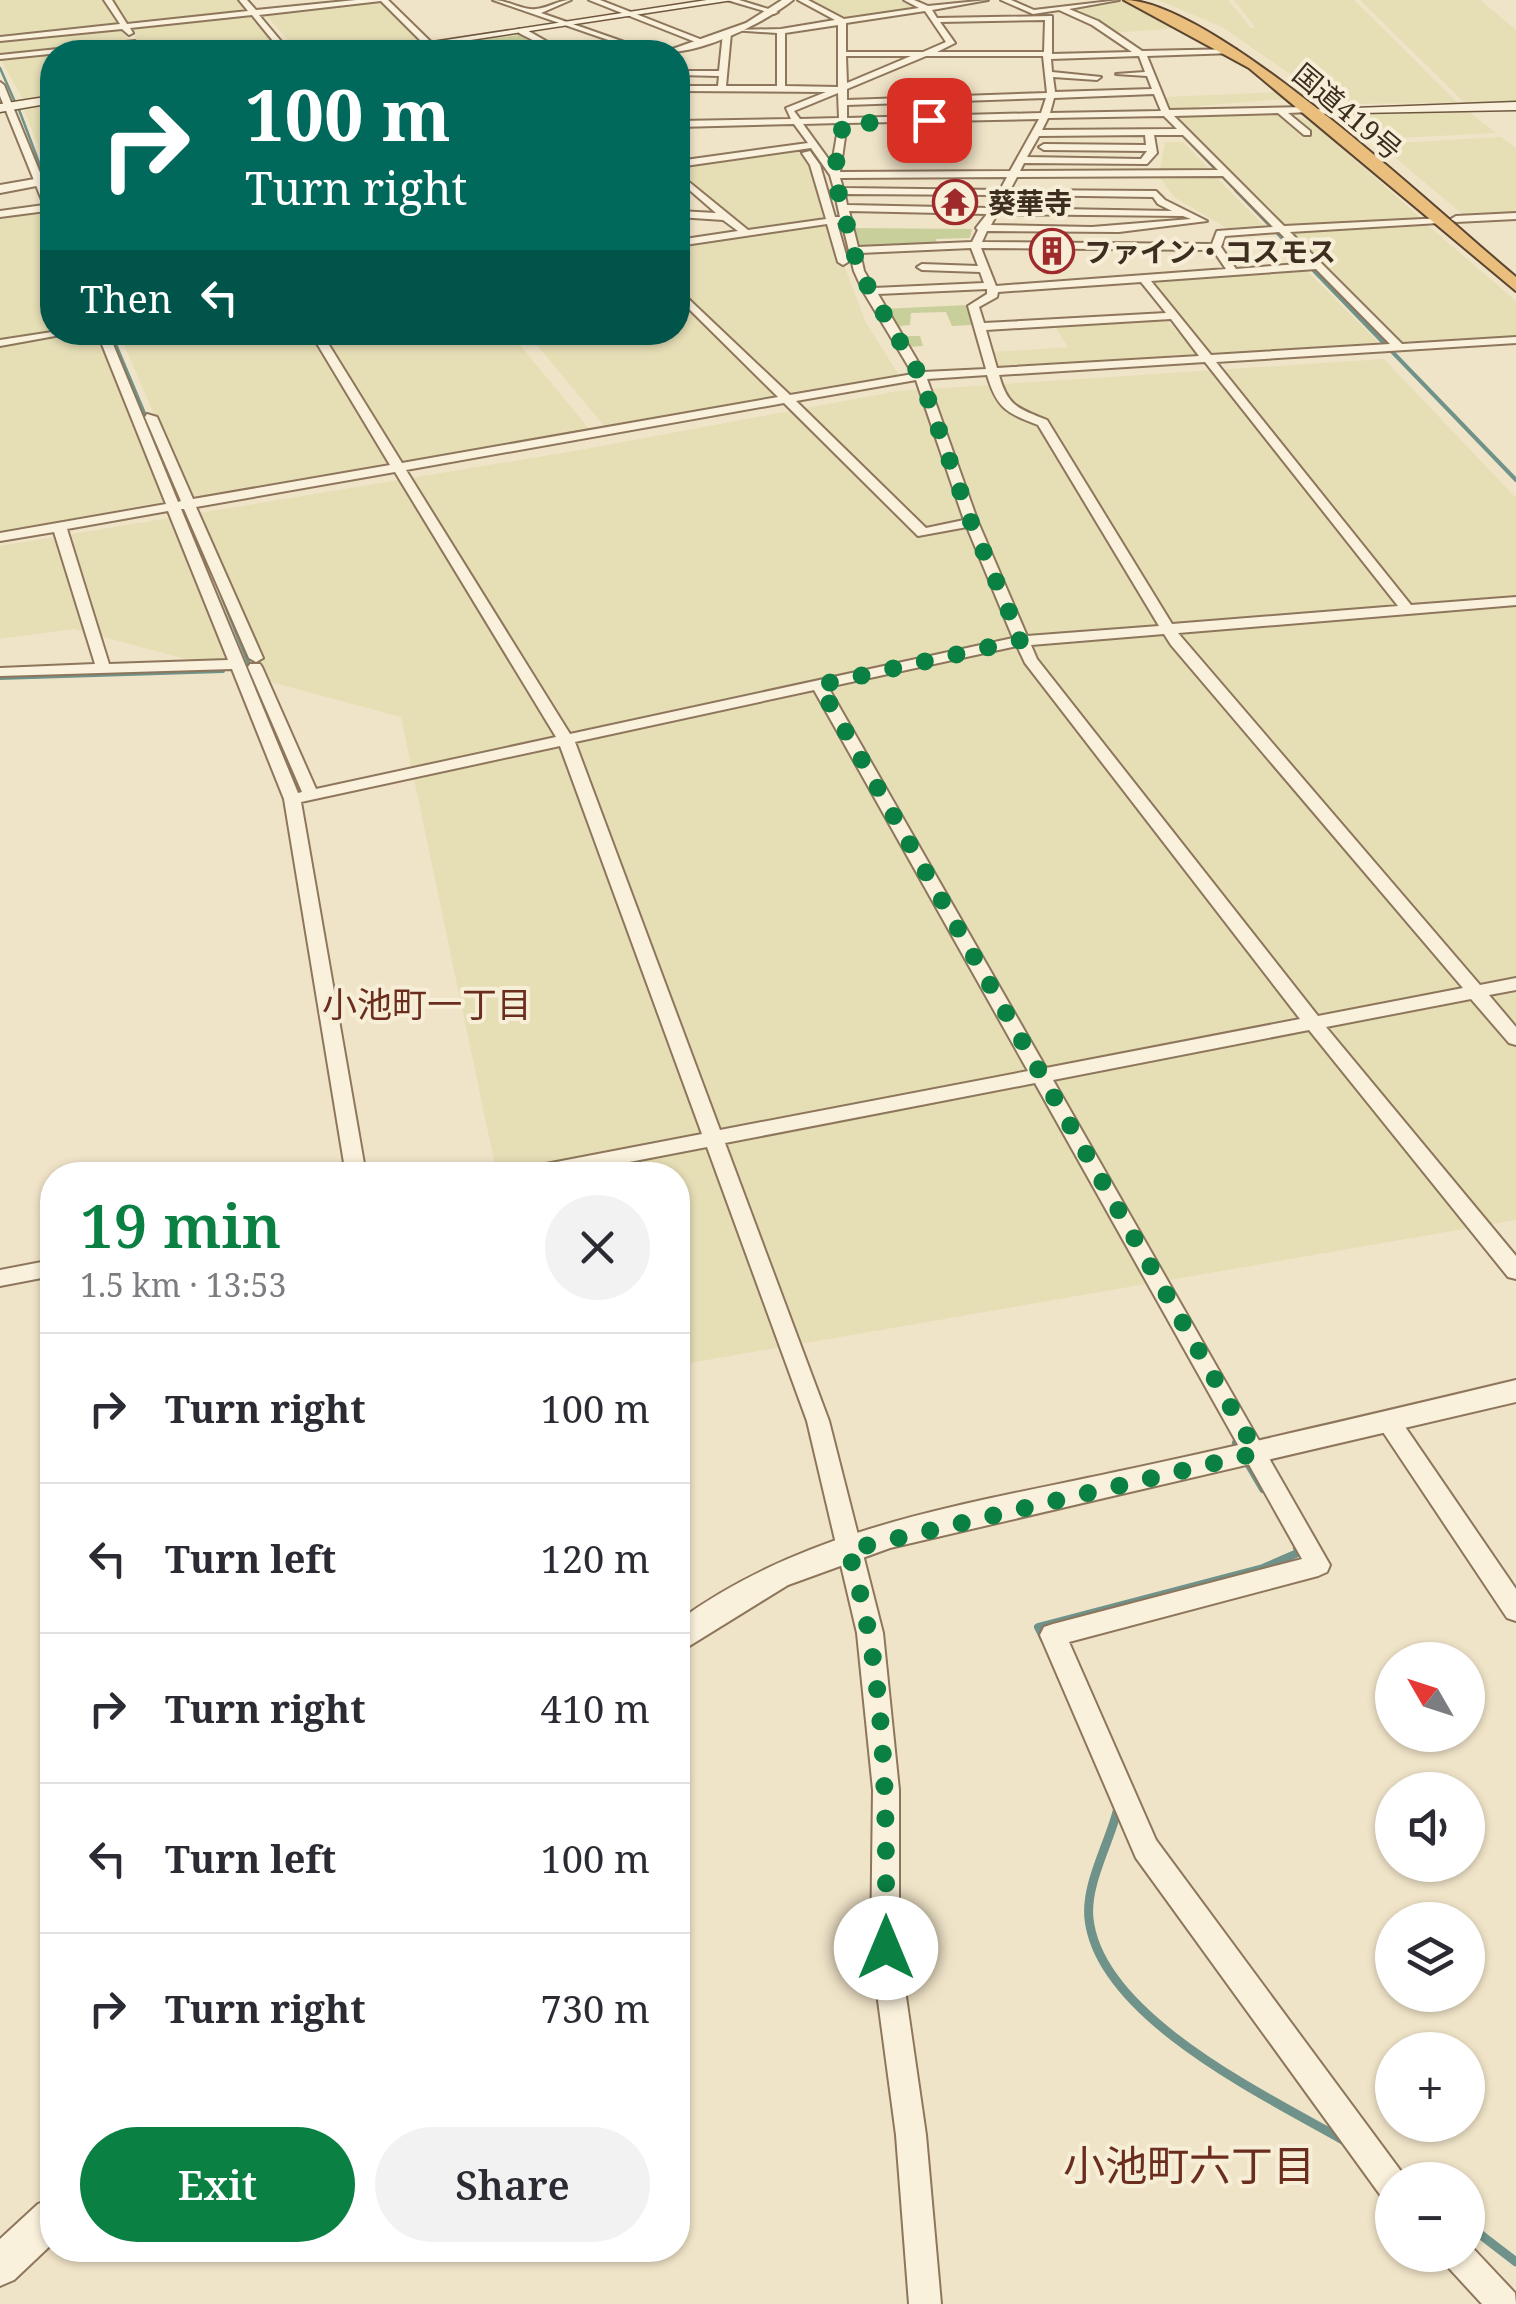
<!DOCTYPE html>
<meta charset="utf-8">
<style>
:root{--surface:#fff;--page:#f2f2f3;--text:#2b2b33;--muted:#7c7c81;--line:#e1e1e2;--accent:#0b8043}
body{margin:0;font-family:"Noto Serif","Noto Sans JP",serif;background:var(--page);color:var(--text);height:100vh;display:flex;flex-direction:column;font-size:38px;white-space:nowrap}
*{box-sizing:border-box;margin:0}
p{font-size:32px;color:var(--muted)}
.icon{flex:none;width:55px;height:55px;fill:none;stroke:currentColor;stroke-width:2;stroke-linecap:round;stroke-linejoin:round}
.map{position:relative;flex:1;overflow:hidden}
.drawer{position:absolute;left:40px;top:1162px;width:650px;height:1100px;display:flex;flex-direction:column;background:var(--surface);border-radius:40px;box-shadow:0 2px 8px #0004}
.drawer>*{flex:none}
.banner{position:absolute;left:40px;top:40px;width:650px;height:305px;border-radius:40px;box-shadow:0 2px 8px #0004;background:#00695c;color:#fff;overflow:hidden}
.needle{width:65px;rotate:309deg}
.buttons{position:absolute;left:1375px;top:1642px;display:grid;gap:20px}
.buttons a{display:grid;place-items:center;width:110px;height:110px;border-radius:50%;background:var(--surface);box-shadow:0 2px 8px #0004;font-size:50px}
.pin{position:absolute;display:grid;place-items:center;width:85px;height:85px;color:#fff;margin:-42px;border-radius:20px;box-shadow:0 5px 15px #0006}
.me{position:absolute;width:110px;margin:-55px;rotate:0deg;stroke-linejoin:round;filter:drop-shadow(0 0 8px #0008)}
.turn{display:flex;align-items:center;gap:35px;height:210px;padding:0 40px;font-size:45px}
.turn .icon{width:130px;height:130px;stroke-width:2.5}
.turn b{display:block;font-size:70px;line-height:85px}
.then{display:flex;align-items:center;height:95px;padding:0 40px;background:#0003;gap:20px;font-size:38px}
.round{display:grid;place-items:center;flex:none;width:105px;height:105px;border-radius:52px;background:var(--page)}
.summary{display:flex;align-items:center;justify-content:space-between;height:170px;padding:0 40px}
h1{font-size:60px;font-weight:600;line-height:75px;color:var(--accent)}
.action{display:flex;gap:20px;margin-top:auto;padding:20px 40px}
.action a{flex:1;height:115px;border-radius:60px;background:var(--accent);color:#fff;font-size:40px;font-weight:600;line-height:115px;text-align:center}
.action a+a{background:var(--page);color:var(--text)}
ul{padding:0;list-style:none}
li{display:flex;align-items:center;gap:30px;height:150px;padding:0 40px;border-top:2px solid var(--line)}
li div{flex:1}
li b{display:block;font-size:38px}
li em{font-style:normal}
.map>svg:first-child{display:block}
</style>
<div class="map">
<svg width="1516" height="2304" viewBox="0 0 1516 2304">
<rect width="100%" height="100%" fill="#f0e4c8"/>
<g fill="#e6deb5">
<polygon points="0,0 103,0 117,23 0,35"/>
<polygon points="113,0 240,0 248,10 127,22"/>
<polygon points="380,0 423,42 352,52 299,52 264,13"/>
<polygon points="807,0 899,0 917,8 844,19"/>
<polygon points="1158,0 1228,0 1251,28 1255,27 1234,0 1354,0 1458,103 1334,104 1222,27"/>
<polygon points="1360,0 1480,0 1516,30 1516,104 1465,103"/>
<polygon points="1122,1 1179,28 1112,33 1066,9"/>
<polygon points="252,14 284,52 145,52 129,26"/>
<polygon points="121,27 130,43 0,57 0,40"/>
<polygon points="52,53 52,96 24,101 0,58"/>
<polygon points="1276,92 1284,99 1198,106 1202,110 1169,111 1165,97"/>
<polygon points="52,103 52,177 50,177 23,107"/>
<polygon points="1464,108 1496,133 1379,139 1344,113"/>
<polygon points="1285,112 1313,123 1422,219 1283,227 1171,114"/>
<polygon points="1501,137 1516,148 1516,214 1466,217 1379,144"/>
<polygon points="1165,142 1183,142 1212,172 1159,175"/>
<polygon points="800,149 812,166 826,220 745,230 678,171 678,165"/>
<polygon points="1214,175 1266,228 1230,230 1174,197 1160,178"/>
<polygon points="48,210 52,222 52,332 0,342 0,217"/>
<polygon points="1424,222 1516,301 1516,336 1398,342 1286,230"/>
<polygon points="828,223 866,323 899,375 786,393 678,287 678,245"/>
<polygon points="1304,268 1380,344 1208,355 1147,277"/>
<polygon points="678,296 777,398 605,427 527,333 678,332"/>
<polygon points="1165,319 1199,354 999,369 992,352 1068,347 1054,325"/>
<polygon points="98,333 167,501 0,532 0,345"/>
<polygon points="119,333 308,333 387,463 191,500"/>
<polygon points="320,333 510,333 590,430 402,461"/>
<polygon points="1384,359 1516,498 1516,1220 678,1365 678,1175 497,1175 401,717 74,629 0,639 0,546 580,450 898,391"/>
</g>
<g fill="#c9cf9b">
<polygon points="519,35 550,52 482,52 466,42"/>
<polygon points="853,228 972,229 970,238 936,239 937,244 860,248"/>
<polygon points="967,305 972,325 952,326 946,312 911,313 910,325 900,326 904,336 920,336 923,346 908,347 882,309"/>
</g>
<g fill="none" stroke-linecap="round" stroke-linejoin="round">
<g stroke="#6f938a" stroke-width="2.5">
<polyline points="1100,3 1116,0"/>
<polyline points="0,68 15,102"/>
<polyline points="18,107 44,176"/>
<polyline points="1167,119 1238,193"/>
</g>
<g stroke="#6f938a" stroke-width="4">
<polyline points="1236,190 1516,480"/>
<polyline points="110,332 183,506"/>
<polyline points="222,596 250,666"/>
<polyline points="0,678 223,671"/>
</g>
<g stroke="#6f938a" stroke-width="8">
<polyline points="1236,1443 1263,1489"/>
<polyline points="1045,1641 1038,1627 1263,1568 1300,1552 1297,1548"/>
</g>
<g stroke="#6f938a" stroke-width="9">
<path d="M1118 1808C1110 1842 1085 1884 1089 1919 1100 2017 1266 2096 1343 2140"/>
<polyline points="1468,2225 1516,2262"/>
</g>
<defs>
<g id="minor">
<polygon points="104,0 112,0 127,24 248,11 239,0 247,0 256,10 356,0 388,0 433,44 426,46 381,1 259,15 290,52 282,52 252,15 130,28 133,33 129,35 122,29 0,41 0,37 120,24"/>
<path d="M493 0C508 0 523 11 536 9 549 8 558 0 571 0L541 13 653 52H643Z"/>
<polygon points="589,0 600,0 705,41 698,43"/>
<polygon points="727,0 739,0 778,12 774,14"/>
<path d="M798 0H808L844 19 919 8 904 0H914L928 6 988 0 932 10 937 18 1052 16V54L1132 52 1092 25 1059 10 1033 14 1001 0H1011L1034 10 1119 0 1069 9 1098 21 1142 51 1236 49 1233 53 1147 56 1169 110 1307 107 1310 112 1288 113 1310 131V135H1304L1278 113 1174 116 1284 226 1443 218 1439 223 1290 232 1402 344 1516 337V343L1216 362 1411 605 1516 597V605L1178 633 1480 985 1516 978V990L1489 995 1516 1027V1045L1509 1043 1471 999 1326 1027 1516 1256V1279L1508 1277 1309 1030 1053 1080 1330 1565 1327 1572 1318 1576 1069 1642 1156 1840 1403 2174 1406 2180H1392V2200L1381 2196 1136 1858 1040 1635 1044 1627 1053 1624 1302 1559 1035 1083 725 1143 829 1421 883 1633 899 1790V1948L926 2135 941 2304H909L896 2135 871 1948 873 1790 857 1633 807 1421 707 1147 562 1175H515L525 1168 702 1134 560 746 301 802 366 1175H346L284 799 232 669 0 676V668L95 664 54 532 0 541V533L166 504 97 332H108L178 502 181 501 145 417 147 414 157 417 193 499 390 465 310 332H321L402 463 778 397 678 298V289L790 395 913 374 863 291 854 271 842 222 837 223 848 262 843 265 838 262 827 224 678 246V240L738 231 723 220 678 217V211L716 213 678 180V173L748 230 826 219 810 165 802 153 810 151 820 165 835 217H840L835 194 831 191 834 189 830 175 811 148 678 167V161L808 143 794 124 678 127V121L791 119 786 108 826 92 678 91V86H718L719 76 678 75V71H719L723 33 727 31 731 33 726 86H777V33L732 30 781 29 835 20ZM925 11 946 42 923 52H846V23ZM1045 20 1044 52H937L955 43 940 22ZM838 25V87L785 86V33ZM846 56H911L847 83ZM926 56H1043L1047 93 847 100V89ZM1139 56 1145 72 1116 74 1147 76 1152 89 1055 92 1053 77 1097 80 1101 77 1052 72 1051 59ZM838 93 839 118 800 119 794 111ZM1154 94 1161 111 1050 113 1054 98ZM1046 98 1041 113 847 118V105ZM1164 116 1177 129 1042 130 1048 118ZM1039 119 1010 171 840 172 847 123ZM839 123 832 164 803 124ZM1145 135 1146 145 1044 144 1039 147 1044 150 1147 151 1141 159 1027 157 1039 136ZM1154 135H1183L1218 170 1020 171 1024 163 1147 164 1157 153ZM1223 176 1273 227 1217 231 1212 244 982 242 987 231 1119 232 1207 221 1165 200 1156 191 1010 190 1017 177ZM1007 177 1000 190 843 188 840 178ZM845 194 997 195 990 208 847 205ZM1007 195 1153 197 1158 204 1172 211 1000 208ZM849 211 987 214 976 228 978 230 972 242 858 247ZM997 214 1183 216 1191 219 1092 227 991 225ZM1279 232 1310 263 1236 269 1221 247 1225 236ZM971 248 978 266 922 264 917 267 922 270 980 272 984 283 874 288 864 271 860 253ZM981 248 1213 250 1226 269 996 286ZM1316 269 1390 344 1211 355 1151 281ZM1141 282 1166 313 984 323 979 307 997 297 998 292ZM987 289V294L968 306 986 369 924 372 878 294ZM1171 319 1199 356 997 368 986 330ZM1205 362 1398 606 1172 624 1047 420C1018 408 1008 407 999 375ZM987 375C997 409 1007 413 1038 425L1159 626 1027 636 978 522 927 379ZM916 380 964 520 926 528 796 401ZM784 403 918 536 967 527 1013 638 570 734 406 470ZM395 472 556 737 316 789 262 667 260 664H250L248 667 302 792 298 793 181 509H184L249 658 256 662 263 658 196 507ZM168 511 228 660 109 664 67 529ZM1164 634 1171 645 1463 988 1318 1016 1037 659 1031 645ZM1017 646 1025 663 1300 1019 1046 1068 828 687ZM814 690 1028 1071 720 1130 575 742Z"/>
<polygon points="519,29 525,29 565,52 556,52 519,33"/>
<polygon points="135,41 138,45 0,59 0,55"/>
<polygon points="0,82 4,85 52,202 52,216 46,211 0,217 0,211 44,205 0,96"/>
<polygon points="1516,213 1516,219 1456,222 1451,219 1456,216"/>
<polygon points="52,332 77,332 0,346 0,340"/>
<polygon points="52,1260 52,1276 0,1286 0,1270"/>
<polygon points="1389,1413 1397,1415 1516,1589 1516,1621 1507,1618 1381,1429 1378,1422 1381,1415"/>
<polygon points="1468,2243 1515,2293 1516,2304 1482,2304 1447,2266 1442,2255 1468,2255"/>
</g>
<g id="tertiary">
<path d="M782 0H793C764 23 701 54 664 52L746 23Z"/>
<polygon points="52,176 52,183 0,193 0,185"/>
<path d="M1516 1380V1402L890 1548 788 1585 678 1653V1621C809 1525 970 1504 1125 1470 1256 1442 1386 1411 1516 1380Z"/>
<polygon points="52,2198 52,2244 14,2280 0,2286 0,2239 38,2204"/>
</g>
<g id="secondary">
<polygon points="707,0 733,0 392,52 367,52"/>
<polygon points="52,96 52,103 0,112 0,104"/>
<polygon points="1516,102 1516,110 1307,114 1301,110"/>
</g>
<path id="trunk" d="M1124 0C1214 0 1440 214 1516 277V291L1249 68Z"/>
</defs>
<use href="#minor" stroke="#8d765c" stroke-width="4"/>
<use href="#tertiary" stroke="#8d765c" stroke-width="4"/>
<use href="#secondary" stroke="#6f573f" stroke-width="3"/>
<use href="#trunk" stroke="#5b4430" stroke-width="4"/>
<use href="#minor" fill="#faf1dc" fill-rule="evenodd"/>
<use href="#tertiary" fill="#faf1dc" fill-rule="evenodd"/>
<use href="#secondary" fill="#faf1dc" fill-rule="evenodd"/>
<use href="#trunk" fill="#eabe7c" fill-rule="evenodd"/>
</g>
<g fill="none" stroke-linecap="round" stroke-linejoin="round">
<path stroke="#0b8043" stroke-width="18" stroke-dasharray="0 32.4" d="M886 1948C886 1815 889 1678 848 1550L1257 1453 819 685 1021 640 971 522 920 376 859 271 834 175 843 124 929 120"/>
</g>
<defs>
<symbol id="temple-ring" viewBox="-11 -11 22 22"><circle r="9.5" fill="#f7eed8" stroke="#9e2a2b" stroke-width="1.5"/><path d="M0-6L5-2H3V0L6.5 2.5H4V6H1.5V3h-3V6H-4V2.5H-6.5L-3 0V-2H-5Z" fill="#9e2a2b"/></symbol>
<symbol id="building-ring" viewBox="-11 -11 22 22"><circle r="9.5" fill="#f7eed8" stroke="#9e2a2b" stroke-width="1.5"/><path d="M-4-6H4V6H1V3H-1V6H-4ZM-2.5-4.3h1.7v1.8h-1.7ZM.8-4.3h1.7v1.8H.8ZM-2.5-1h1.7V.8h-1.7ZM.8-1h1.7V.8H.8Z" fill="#9e2a2b"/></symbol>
</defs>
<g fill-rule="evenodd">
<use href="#temple-ring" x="930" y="177" width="50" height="50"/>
<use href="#building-ring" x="1027" y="226" width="50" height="50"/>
</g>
<g text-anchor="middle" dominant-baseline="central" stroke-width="8" stroke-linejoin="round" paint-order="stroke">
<g font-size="28" fill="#3d2e20" stroke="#f7eed8">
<text transform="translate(1348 111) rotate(40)">国道419号</text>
</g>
<g font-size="28" font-weight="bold" fill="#3d2e20" stroke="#f7eed8" text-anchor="start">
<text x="988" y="202">葵華寺</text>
<text x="1084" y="251">ファイン・コスモス</text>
</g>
<g font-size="35" fill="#6b2e1e" stroke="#f7eed8">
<text x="427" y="1003">小池町一丁目</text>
</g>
<g font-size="42" fill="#6b2e1e" stroke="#f7eed8">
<text x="1189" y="2164">小池町六丁目</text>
</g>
</g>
</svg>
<div class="buttons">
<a><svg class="needle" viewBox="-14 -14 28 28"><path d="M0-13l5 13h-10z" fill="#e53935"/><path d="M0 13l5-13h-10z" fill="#7c7c81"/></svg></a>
<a><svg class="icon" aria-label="sound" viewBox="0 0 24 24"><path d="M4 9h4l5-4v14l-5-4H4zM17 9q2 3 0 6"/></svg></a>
<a><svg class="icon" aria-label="layers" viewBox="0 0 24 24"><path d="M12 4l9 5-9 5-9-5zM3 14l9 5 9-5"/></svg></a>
<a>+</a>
<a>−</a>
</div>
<div class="pin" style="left:929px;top:120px;background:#d93025"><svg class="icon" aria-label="arrive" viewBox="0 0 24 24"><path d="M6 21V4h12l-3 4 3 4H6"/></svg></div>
<svg class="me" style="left:886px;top:1948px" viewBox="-20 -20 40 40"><circle r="19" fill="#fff"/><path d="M0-13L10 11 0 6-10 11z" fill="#0b8043"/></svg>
<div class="banner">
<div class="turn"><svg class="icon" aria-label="right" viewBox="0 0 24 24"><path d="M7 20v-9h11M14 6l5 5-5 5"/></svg><div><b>100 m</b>Turn right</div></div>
<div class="then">Then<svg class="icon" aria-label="left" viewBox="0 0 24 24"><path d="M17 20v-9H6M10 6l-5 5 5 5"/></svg></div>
</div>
<section class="drawer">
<div class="summary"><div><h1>19 min</h1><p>1.5 km · 13:53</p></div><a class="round"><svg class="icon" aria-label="close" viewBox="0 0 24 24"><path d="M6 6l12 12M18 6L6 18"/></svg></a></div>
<ul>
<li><svg class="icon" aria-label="right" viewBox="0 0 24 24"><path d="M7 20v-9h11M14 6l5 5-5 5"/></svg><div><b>Turn right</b></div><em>100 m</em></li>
<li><svg class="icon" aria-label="left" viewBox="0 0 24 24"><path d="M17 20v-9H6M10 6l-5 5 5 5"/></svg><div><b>Turn left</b></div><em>120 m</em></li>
<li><svg class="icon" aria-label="right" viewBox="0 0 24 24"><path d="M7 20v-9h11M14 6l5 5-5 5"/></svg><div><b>Turn right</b></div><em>410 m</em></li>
<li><svg class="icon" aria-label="left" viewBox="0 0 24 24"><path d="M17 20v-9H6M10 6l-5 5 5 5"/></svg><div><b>Turn left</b></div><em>100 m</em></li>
<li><svg class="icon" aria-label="right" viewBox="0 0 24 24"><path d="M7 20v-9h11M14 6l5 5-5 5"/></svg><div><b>Turn right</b></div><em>730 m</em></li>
</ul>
<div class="action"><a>Exit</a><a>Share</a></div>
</section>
</div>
